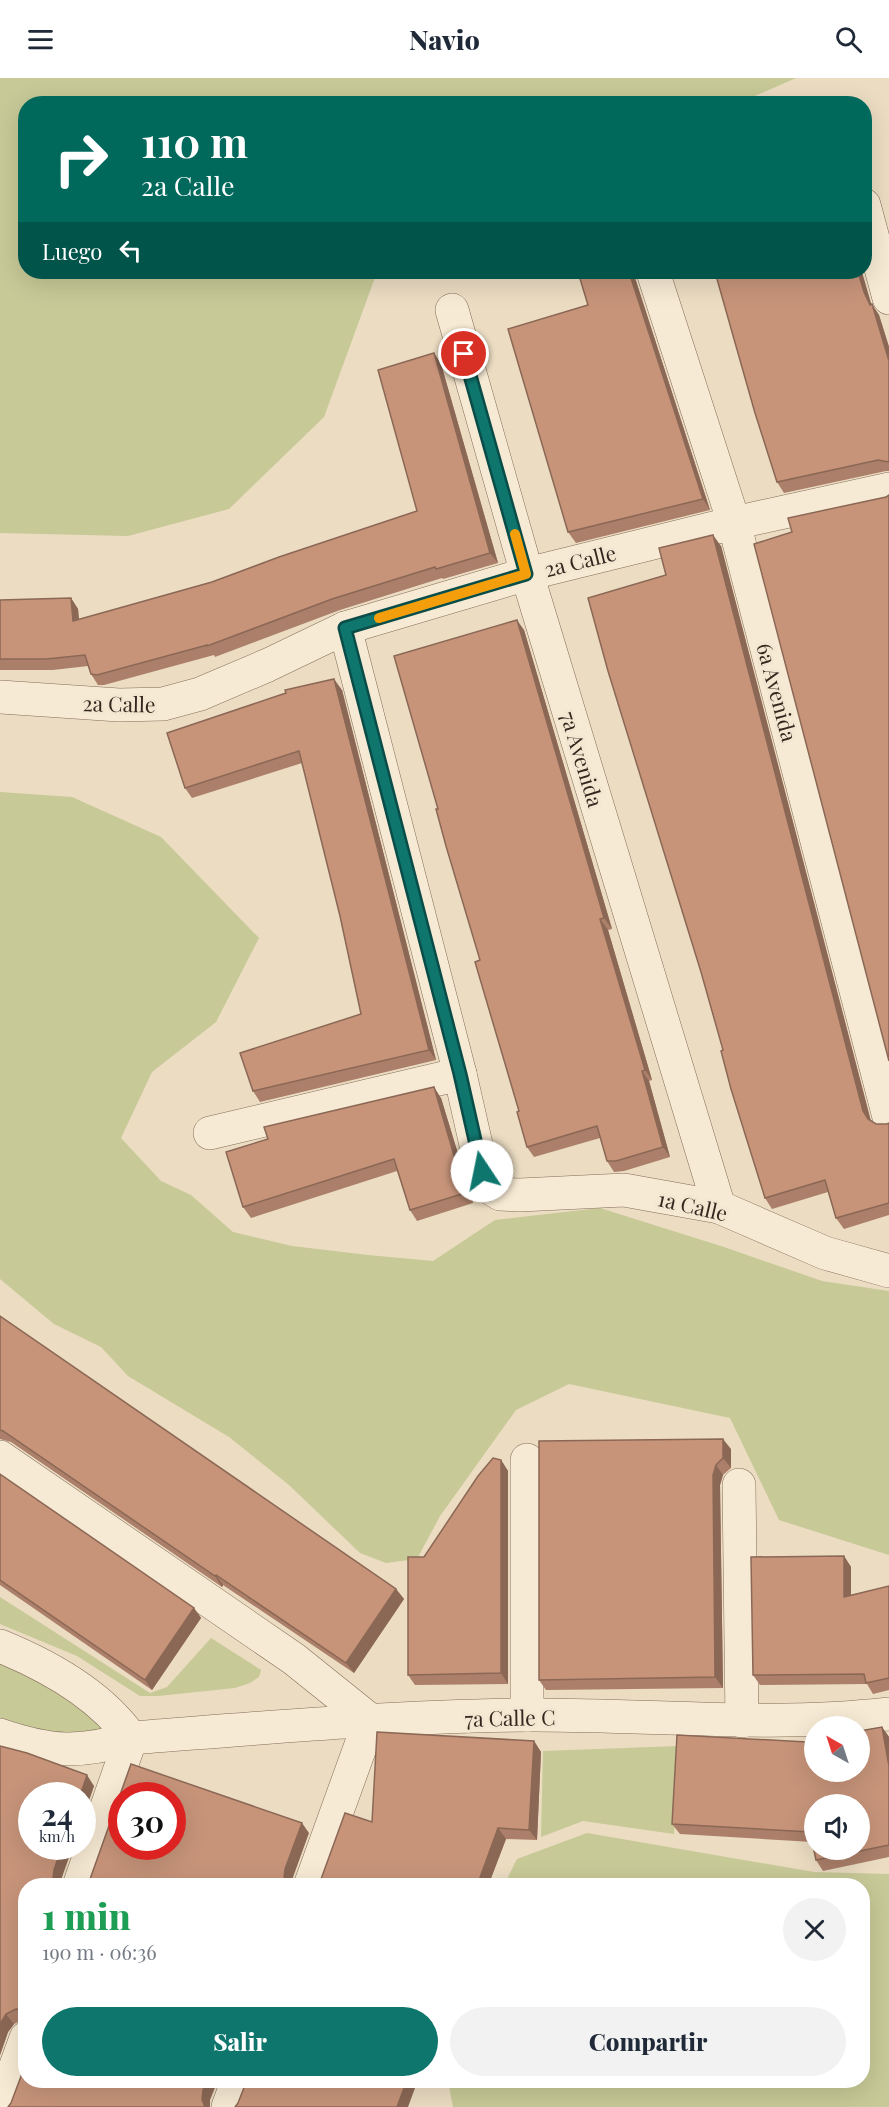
<!DOCTYPE html>
<html lang="es">
<meta charset="utf-8">
<style>
:root{--surface:#fff;--page:#f2f2f3;--text:#1f2937;--muted:#747a83;--accent:#0f766e}
body{margin:0;font-family:"Playfair Display",serif;background:var(--page);color:var(--text);height:100vh;display:flex;flex-direction:column;font-size:22px;white-space:nowrap}
*{box-sizing:border-box;margin:0}
p{font-size:20px;color:var(--muted)}
.icon{flex:none;width:33px;height:33px;fill:none;stroke:currentColor;stroke-width:2;stroke-linecap:round;stroke-linejoin:round}
.map{position:relative;flex:1;overflow:hidden}
.sheet{position:absolute;left:18px;top:1800px;width:852px;height:210px;display:flex;flex-direction:column;background:var(--surface);border-radius:24px;box-shadow:0 6px 24px #0002}
.sheet>*{flex:none}
.guide{position:absolute;left:18px;top:18px;width:854px;height:183px;border-radius:24px;box-shadow:0 6px 24px #0002;background:#00695c;color:#fff;overflow:hidden}
.needle{width:39px;rotate:321deg}
.tools{position:absolute;left:804px;top:1638px;display:grid;gap:12px}
.tools a{display:grid;place-items:center;width:66px;height:66px;border-radius:50%;background:var(--surface);box-shadow:0 6px 24px #0002;font-size:30px}
.speed{position:absolute;left:18px;top:1704px;display:flex;gap:12px;font-size:30px;font-weight:700;text-align:center}
.speed>*{display:grid;place-content:center;width:78px;height:78px;border-radius:50%;background:var(--surface);box-shadow:0 6px 24px #0002;line-height:1}
.speed small{font-size:15px;font-weight:400}
.speed .limit{border:9px solid #d22;background:#fff;color:#111}
.pin{position:absolute;display:grid;place-items:center;width:51px;height:51px;color:#fff;margin:-26px;border:3px solid #fff;border-radius:50%;box-shadow:0 2px 6px #0007}
.me{position:absolute;width:66px;margin:-33px;rotate:349deg;stroke-linejoin:round;filter:drop-shadow(0 0 4px #0008)}
.turn{display:flex;align-items:center;gap:21px;height:126px;padding:0 24px;font-size:27px}
.turn .icon{width:78px;height:78px;stroke-width:2.5}
.turn b{display:block;font-size:42px;line-height:51px}
.then{display:flex;align-items:center;height:57px;padding:0 24px;background:#0003;gap:12px;font-size:22px}
.round{display:grid;place-items:center;flex:none;width:63px;height:63px;border-radius:32px;background:var(--page)}
.head{display:flex;align-items:center;justify-content:space-between;height:102px;padding:0 24px}
h1{font-size:36px;font-weight:800;line-height:45px;color:#1e9e55}
.primary-button{display:flex;gap:12px;margin-top:auto;padding:12px 24px}
.primary-button a{flex:1;height:69px;border-radius:36px;background:var(--accent);color:#fff;font-size:24px;font-weight:800;line-height:69px;text-align:center}
.primary-button a+a{background:var(--page);color:var(--text)}
header{display:flex;justify-content:space-between;align-items:center;height:78px;padding:0 24px;background:var(--surface);font-size:27px;font-weight:800}
.map>svg:first-child{display:block}
</style>
<header><svg class="icon" aria-label="menu" viewBox="0 0 24 24"><path d="M4 6h16M4 12h16M4 18h16"/></svg>Navio<svg class="icon" aria-label="search" viewBox="0 0 24 24"><circle cx="10" cy="10" r="6"/><path d="M15 15l6 6"/></svg></header>
<div class="map">
<svg width="889" height="2029" viewBox="0 0 889 2029">
<rect width="100%" height="100%" fill="#ebdcc2"/>
<g fill="#c7c997">
<polygon points="0,0 796,0 755,18 692,26 26,26 26,194 377,194 324,339 229,431 128,458 0,455"/>
<polygon points="0,714 72,719 161,759 259,860 216,944 152,994 121,1060 161,1103 191,1117 233,1154 292,1168 368,1177 433,1183 495,1142 600,1130 724,1169 822,1203 889,1213 889,1477 779,1442 730,1340 569,1306 516,1332 440,1438 417,1481 386,1485 360,1475 289,1407 229,1359 128,1298 101,1269 54,1246 0,1201"/>
<polygon points="0,1519 150,1615 167,1609 211,1560 261,1592 259,1599 250,1605 235,1610 158,1618 140,1618 77,1578 0,1546"/>
<polygon points="0,1568 126,1652 0,1657"/>
<polygon points="679,1668 674,1756 583,1743 541,1759 543,1673"/>
<polygon points="587,1755 814,1794 889,1796 889,2029 453,2029 448,2003 862,2002 862,1808 504,1807 517,1781"/>
</g>
<g fill="none" stroke-linecap="round" stroke-linejoin="round">
<defs>
<g id="minor">
<polyline points="864,127 889,220"/>
<polyline points="653,194 734,445 889,1039"/>
<polyline points="452,232 527,496 719,1129"/>
<polyline points="345,550 460,996 482,1093 489,1109 500,1116 520,1117 624,1112 719,1129 825,1175 889,1193"/>
<polyline points="0,619 119,627 163,626 200,616 268,587 345,550 527,496 734,445 889,411"/>
<polyline points="210,1055 460,996"/>
<polyline points="0,1379 294,1581 370,1642 310,1808"/>
<polyline points="739,1407 742,1643"/>
<path d="M0 1568C49 1588 100 1616 131 1660"/>
<polyline points="527,1637 527,1382"/>
<path d="M0 1657C50 1674 80 1676 131 1660 263 1650 394 1638 526 1637 647 1636 768 1650 889 1636"/>
<polyline points="79,1808 131,1660"/>
<polyline points="1,2029 26,1960"/>
<polyline points="228,2029 238,2002"/>
</g>
</defs>
<use href="#minor" stroke="#846d5a" stroke-width="34"/>
<use href="#minor" stroke="#f7ead4" stroke-width="33"/>
</g>
<g fill="#ab7f69">
<polygon points="635,200 710,432 576,465 568,454 588,227"/>
<polygon points="871,225 879,237 889,269 889,393 886,393 784,415 777,404"/>
<polygon points="434,275 441,286 498,485 443,501 442,500 340,532 215,579 214,577 104,607 98,607 91,596 88,588 53,592 0,592 0,522 71,520 78,531 79,542 212,504 417,433"/>
<polygon points="721,468 871,1043 876,1046 887,1046 889,1045 889,1137 844,1151 836,1140 828,1114 772,1131 765,1120 723,972 666,497"/>
<polygon points="524,552 612,851 608,852 652,1002 649,1003 670,1079 624,1093 614,1094 607,1083 600,1060 534,1079 527,1069 519,1033 480,882 438,731"/>
<polygon points="342,612 436,982 260,1024 253,1013 361,936 340,838 302,685 192,720 185,710"/>
<polygon points="441,1020 473,1125 417,1143 410,1132 397,1093 251,1140 243,1129"/>
<polygon points="0,1238 396,1511 404,1521 354,1595 223,1507 222,1509 11,1364 0,1361"/>
<polygon points="539,1363 731,1371 731,1390 723,1397 720,1407 723,1610 546,1612 539,1602"/>
<polygon points="501,1382 508,1393 508,1606 415,1607 408,1597 424,1479"/>
<polygon points="0,1396 194,1530 201,1540 152,1612 0,1507"/>
<polygon points="844,1478 851,1489 851,1517 889,1508 889,1612 873,1616 867,1606 760,1607 753,1597"/>
<polygon points="882,1649 889,1659 889,1779 823,1793 816,1782 812,1764 680,1756 672,1746 807,1664"/>
<polygon points="534,1663 541,1674 537,1762 506,1761 488,1808 318,1808 372,1744"/>
<polygon points="0,1668 94,1708 82,1742 82,1718 61,1802 61,1808 26,1808 26,1942 23,1942 14,1946 8,1954 0,1977"/>
</g>
<g fill="#8b6855">
<polygon points="629,194 635,194 635,200 710,432 703,421"/>
<polygon points="858,194 862,194 871,225 879,237 889,269 889,283 870,227 864,214"/>
<polygon points="434,275 441,286 498,485 490,475"/>
<polygon points="713,457 721,468 871,1044 868,1041 863,1033"/>
<polygon points="71,520 78,531 80,554 73,543"/>
<polygon points="517,542 524,552 612,851 604,840"/>
<polygon points="334,601 342,612 436,982 429,972"/>
<polygon points="600,841 608,852 652,1002 645,992"/>
<polygon points="642,993 649,1003 670,1079 663,1069"/>
<polygon points="434,1009 441,1020 473,1125 465,1115"/>
<polygon points="723,1361 731,1371 731,1390 723,1380"/>
<polygon points="501,1382 508,1393 508,1606 501,1595"/>
<polygon points="716,1387 723,1397 720,1407 723,1610 715,1599 713,1397"/>
<polygon points="844,1478 851,1489 851,1529 844,1519"/>
<polygon points="216,1497 223,1507 222,1509 215,1498"/>
<polygon points="396,1511 404,1521 354,1595 346,1585"/>
<polygon points="194,1530 201,1540 152,1612 145,1602"/>
<polygon points="882,1649 889,1659 889,1688"/>
<polygon points="534,1663 541,1674 537,1762 529,1752"/>
<polygon points="87,1697 94,1708 82,1742 82,1718 80,1718"/>
<polygon points="302,1745 309,1755 292,1802 292,1808 288,1808 284,1800 285,1791"/>
<polygon points="498,1750 506,1761 488,1808 477,1808"/>
<polygon points="62,1768 73,1768 61,1802 61,1808 56,1808 53,1801 54,1792"/>
<polygon points="6,1936 14,1946 8,1954 0,1977 0,1946"/>
<polygon points="207,2002 218,2002 210,2022 210,2029 205,2029 202,2022 203,2012"/>
<polygon points="407,2002 418,2002 408,2029 397,2029"/>
</g>
<g fill="#c7947a" stroke="#8b6855" stroke-width="1.5" fill-rule="evenodd">
<polygon points="578,194 629,194 703,421 568,454 508,251 588,227"/>
<polygon points="715,194 858,194 864,214 870,227 872,226 889,283 889,384 878,382 777,404 755,335"/>
<polygon points="434,275 490,475 436,491 435,489 332,521 207,568 207,567 97,597 91,596 85,577 46,581 0,581 0,522 71,520 73,543 212,504 279,479 417,433 378,292"/>
<polygon points="889,417 889,983 754,466 792,454 788,440 886,419"/>
<polygon points="713,457 863,1033 868,1041 876,1046 887,1046 889,1045 889,1125 836,1140 825,1102 765,1120 731,1011 721,973 723,972 701,894 608,593 588,520 666,497 659,470"/>
<polygon points="517,542 604,840 600,841 645,992 642,993 663,1069 616,1083 607,1083 597,1048 527,1069 517,1034 519,1033 475,884 480,882 446,768 436,731 438,731 394,578"/>
<polygon points="334,601 429,972 253,1013 240,975 361,936 340,838 299,673 185,710 167,655 286,615 285,612"/>
<polygon points="434,1009 465,1115 410,1132 394,1081 243,1129 226,1074 268,1061 264,1049"/>
<polygon points="0,1238 396,1511 346,1585 216,1497 215,1498 3,1353 0,1352"/>
<polygon points="723,1361 723,1380 716,1387 713,1397 715,1599 539,1602 539,1363"/>
<polygon points="493,1380 501,1382 501,1595 408,1597 408,1479 424,1479 478,1398"/>
<polygon points="0,1396 194,1530 145,1602 0,1502"/>
<polygon points="844,1478 844,1519 889,1508 889,1600 866,1605 864,1596 753,1597 751,1479"/>
<path d="M882 1649 889 1688V1767L816 1782 810 1754 672 1746 677 1657 807 1664 814 1663V1694H860V1653ZM814 1726H860V1772H814Z"/>
<polygon points="377,1654 534,1663 529,1752 498,1750 477,1808 318,1808 320,1804 345,1735 372,1744"/>
<polygon points="0,1668 27,1675 87,1697 80,1718 32,1718 32,1768 62,1768 54,1792 53,1801 56,1808 26,1808 26,1932 16,1931 6,1936 0,1946"/>
<path d="M131 1686 302 1745 285 1791 284 1800 288 1808H87L89 1804ZM122 1718H172V1768H122Z"/>
<polygon points="26,1985 26,2002 207,2002 203,2012 202,2022 205,2029 8,2029 11,2025"/>
<polygon points="247,2002 407,2002 397,2029 235,2029 238,2025"/>
</g>
<g fill="none" stroke-linecap="round" stroke-linejoin="round">
<defs>
<polyline id="route" points="464,276 526,496 345,550 460,996 482,1093"/>
</defs>
<use href="#route" stroke="#0a4d48" stroke-width="15"/>
<use href="#route" stroke="#0f766e" stroke-width="10"/>
<polyline stroke="#f59e0b" stroke-width="10" points="379,540 526,496 515,456"/>
</g>
<g text-anchor="middle" dominant-baseline="central" stroke-width="6" stroke-linejoin="round" paint-order="stroke">
<g font-size="21" fill="#34271e" stroke="#f3e7d1">
<text transform="translate(580 482) rotate(-14)">2a Calle</text>
<text transform="translate(778 614) rotate(75)">6a Avenida</text>
<text transform="translate(119 625) rotate(1)">2a Calle</text>
<text transform="translate(583 681) rotate(73)">7a Avenida</text>
<text transform="translate(693 1127) rotate(13)">1a Calle</text>
<text transform="translate(510 1639) rotate(-1)">7a Calle C</text>
</g>
</g>
</svg>
<div class="tools">
<a><svg class="needle" viewBox="-14 -14 28 28"><path d="M0-13l5 13h-10z" fill="#e53935"/><path d="M0 13l5-13h-10z" fill="#747a83"/></svg></a>
<a><svg class="icon" aria-label="sound" viewBox="0 0 24 24"><path d="M4 9h4l5-4v14l-5-4H4zM17 9q2 3 0 6"/></svg></a>
</div>
<div class="speed"><div>24<small>km/h</small></div><div class="limit">30</div></div>
<div class="pin" style="left:464px;top:276px;background:#d93025"><svg class="icon" aria-label="arrive" viewBox="0 0 24 24"><path d="M6 21V4h12l-3 4 3 4H6"/></svg></div>
<svg class="me" style="left:482px;top:1093px" viewBox="-20 -20 40 40"><circle r="19" fill="#fff"/><path d="M0-13L10 11 0 6-10 11z" fill="#0f766e"/></svg>
<div class="guide">
<div class="turn"><svg class="icon" aria-label="right" viewBox="0 0 24 24"><path d="M7 20v-9h11M14 6l5 5-5 5"/></svg><div><b>110 m</b>2a Calle</div></div>
<div class="then">Luego<svg class="icon" aria-label="left" viewBox="0 0 24 24"><path d="M17 20v-9H6M10 6l-5 5 5 5"/></svg></div>
</div>
<section class="sheet">
<div class="head"><div><h1>1 min</h1><p>190 m · 06:36</p></div><a class="round"><svg class="icon" aria-label="close" viewBox="0 0 24 24"><path d="M6 6l12 12M18 6L6 18"/></svg></a></div>
<div class="primary-button"><a>Salir</a><a>Compartir</a></div>
</section>
</div>
